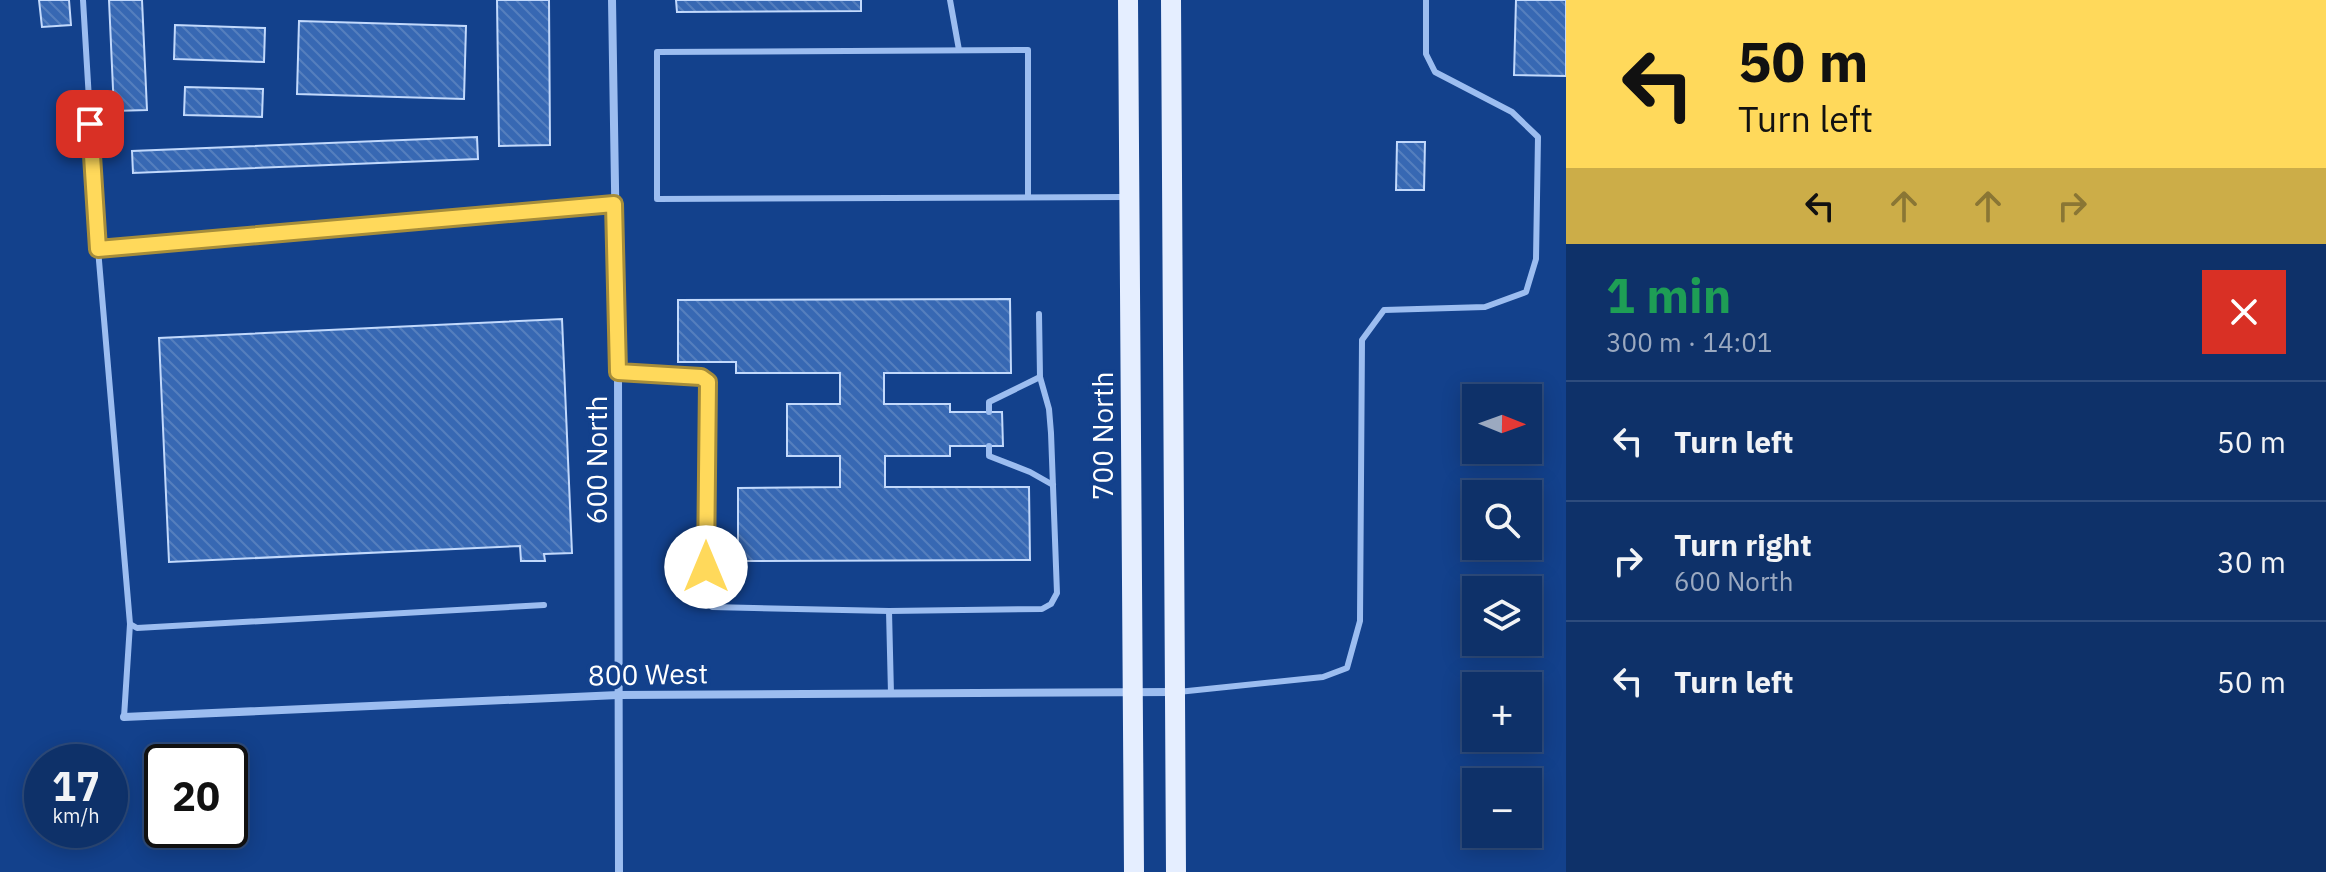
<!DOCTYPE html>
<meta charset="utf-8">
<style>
:root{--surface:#0e3169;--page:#1c3d71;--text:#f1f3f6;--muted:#9ba9c0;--line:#2e4c7d}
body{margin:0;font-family:"IBM Plex Sans",sans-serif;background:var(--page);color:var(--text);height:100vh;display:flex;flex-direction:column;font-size:30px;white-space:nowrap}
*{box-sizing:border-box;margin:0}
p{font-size:26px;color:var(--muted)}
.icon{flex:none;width:44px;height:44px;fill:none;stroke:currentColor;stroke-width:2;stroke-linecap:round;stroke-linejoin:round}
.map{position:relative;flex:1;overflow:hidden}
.side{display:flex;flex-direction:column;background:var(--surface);width:760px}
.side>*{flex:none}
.top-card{background:#ffd95b;color:#111;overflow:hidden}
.needle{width:52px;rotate:91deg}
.buttons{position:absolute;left:1462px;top:384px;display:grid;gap:16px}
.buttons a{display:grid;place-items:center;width:80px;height:80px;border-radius:0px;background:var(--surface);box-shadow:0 4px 20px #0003,0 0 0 2px var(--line);font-size:40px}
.speed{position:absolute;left:24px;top:744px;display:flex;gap:16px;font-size:40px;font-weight:700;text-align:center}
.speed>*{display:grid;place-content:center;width:104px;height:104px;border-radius:50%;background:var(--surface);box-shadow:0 4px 20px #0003,0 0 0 2px var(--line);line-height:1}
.speed small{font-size:20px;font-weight:400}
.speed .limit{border:4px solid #111;border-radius:12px;background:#fff;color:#111}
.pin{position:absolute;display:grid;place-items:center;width:68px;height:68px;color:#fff;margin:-34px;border-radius:16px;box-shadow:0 4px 12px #0006}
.me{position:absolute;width:88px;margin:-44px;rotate:0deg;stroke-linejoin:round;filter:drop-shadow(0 0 6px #0008)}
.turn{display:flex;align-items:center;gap:28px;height:168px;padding:0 40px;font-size:36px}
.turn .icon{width:104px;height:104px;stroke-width:2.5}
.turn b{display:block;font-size:56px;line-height:68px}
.lanes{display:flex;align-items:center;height:76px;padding:0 40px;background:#0003;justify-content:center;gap:40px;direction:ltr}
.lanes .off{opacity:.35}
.round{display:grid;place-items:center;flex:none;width:84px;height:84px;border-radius:0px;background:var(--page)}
.summary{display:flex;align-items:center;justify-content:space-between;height:136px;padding:0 40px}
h1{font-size:48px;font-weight:700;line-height:60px;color:#1e9e55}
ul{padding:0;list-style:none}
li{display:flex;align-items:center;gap:24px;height:120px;padding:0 40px;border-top:2px solid var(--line)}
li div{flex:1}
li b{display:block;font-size:30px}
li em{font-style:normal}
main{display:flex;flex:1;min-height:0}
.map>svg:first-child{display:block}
</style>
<main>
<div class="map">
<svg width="1566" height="872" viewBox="0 0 1566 872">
<defs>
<pattern id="building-back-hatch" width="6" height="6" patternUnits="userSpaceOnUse" patternTransform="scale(2)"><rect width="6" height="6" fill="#3768b3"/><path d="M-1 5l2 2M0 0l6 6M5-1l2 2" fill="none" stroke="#557fbe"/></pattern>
</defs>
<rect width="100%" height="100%" fill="#13418c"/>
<g fill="url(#building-back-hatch)" stroke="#c2d9fc" stroke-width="2">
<polygon points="39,0 69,0 71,25 42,27"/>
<polygon points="109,0 142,0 147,110 114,111"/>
<polygon points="497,0 549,0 550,145 499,146"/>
<polygon points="676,0 861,0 861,11 677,12"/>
<polygon points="1516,0 1566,0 1566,76 1514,75"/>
<polygon points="299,21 466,26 464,99 297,94"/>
<polygon points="175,25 265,28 264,62 174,59"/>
<polygon points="185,87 263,89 262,117 184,115"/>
<polygon points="477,137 478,159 133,173 132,151"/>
<polygon points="1397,142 1425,142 1424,190 1396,190"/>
<polygon points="1010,299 1011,373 884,373 884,404 950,404 950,412 1002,412 1003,446 950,446 950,456 885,456 885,487 1029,487 1030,560 738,561 738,488 840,487 840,456 787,456 787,404 840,404 840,373 736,373 736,362 678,362 678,300"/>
<polygon points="562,319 572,553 544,554 545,561 521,561 520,546 169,562 159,338"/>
</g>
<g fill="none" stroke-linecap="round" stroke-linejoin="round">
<g stroke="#9cbdf0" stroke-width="6">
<polyline points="83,0 98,249"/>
<polyline points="950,0 959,50"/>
<polyline points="1028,195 1028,50 657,52 657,199 1125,197"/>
<polyline points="618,372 701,377 708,382 705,598 712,607 889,611 1042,609 1051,604 1057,593 1051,433 1049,409 1040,377 1039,314"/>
<polyline points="989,412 989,402 1040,377"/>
<polyline points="989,446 989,456 1030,472 1053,485"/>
<polyline points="544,605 137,628 130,624 98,249 614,204"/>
<polyline points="889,611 891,694"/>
<polyline points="1178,692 1323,677 1347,668 1360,621 1362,340 1384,310 1485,307 1526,292 1536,259 1538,137 1512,112 1435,72 1426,54 1426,0"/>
<polyline points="124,717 130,624"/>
</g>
<g stroke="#9cbdf0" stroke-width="8">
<polyline points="612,0 618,372 619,872"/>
<polyline points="124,717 618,695 1173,692"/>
</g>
<g stroke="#e5eeff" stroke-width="20">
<polyline points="1128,0 1134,872"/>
<polyline points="1171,0 1176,872"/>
</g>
</g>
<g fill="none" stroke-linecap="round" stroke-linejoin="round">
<defs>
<polyline id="route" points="90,124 98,249 614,204 618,372 701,377 708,382 706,567"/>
</defs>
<use href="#route" stroke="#a68d3b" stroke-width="20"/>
<use href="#route" stroke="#ffd95b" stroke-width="14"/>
</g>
<g text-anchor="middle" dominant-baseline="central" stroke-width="8" stroke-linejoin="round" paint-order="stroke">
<g font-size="28" fill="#fff" stroke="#13418c">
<text transform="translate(1102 436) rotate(-90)">700 North</text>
<text transform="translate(596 460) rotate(-90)">600 North</text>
<text transform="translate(648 674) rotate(-1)">800 West</text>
</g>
</g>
</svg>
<div class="buttons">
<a><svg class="needle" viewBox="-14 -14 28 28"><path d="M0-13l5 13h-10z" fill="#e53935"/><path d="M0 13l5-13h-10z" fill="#9ba9c0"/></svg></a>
<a><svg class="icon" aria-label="search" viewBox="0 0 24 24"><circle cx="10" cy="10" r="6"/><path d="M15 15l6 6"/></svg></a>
<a><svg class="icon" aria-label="layers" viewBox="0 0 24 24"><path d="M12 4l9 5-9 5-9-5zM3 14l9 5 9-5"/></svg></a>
<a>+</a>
<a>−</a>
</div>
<div class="speed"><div>17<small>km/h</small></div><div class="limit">20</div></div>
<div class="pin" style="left:90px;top:124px;background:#d93025"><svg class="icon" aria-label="arrive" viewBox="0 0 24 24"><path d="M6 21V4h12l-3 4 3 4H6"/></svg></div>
<svg class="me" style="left:706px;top:567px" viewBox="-20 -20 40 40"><circle r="19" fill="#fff"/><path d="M0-13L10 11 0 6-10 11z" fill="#ffd95b"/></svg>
</div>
<section class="side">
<div class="top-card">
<div class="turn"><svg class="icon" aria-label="left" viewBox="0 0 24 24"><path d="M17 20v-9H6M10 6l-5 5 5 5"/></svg><div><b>50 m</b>Turn left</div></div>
<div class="lanes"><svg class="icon" aria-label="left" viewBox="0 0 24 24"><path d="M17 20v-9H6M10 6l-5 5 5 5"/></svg><svg class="icon off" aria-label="ahead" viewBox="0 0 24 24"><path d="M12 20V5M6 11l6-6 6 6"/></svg><svg class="icon off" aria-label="ahead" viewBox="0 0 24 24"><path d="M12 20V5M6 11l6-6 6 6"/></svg><svg class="icon off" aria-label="right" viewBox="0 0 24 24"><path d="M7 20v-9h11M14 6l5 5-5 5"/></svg></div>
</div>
<div class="summary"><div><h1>1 min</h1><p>300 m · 14:01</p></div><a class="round" style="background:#d93025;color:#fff"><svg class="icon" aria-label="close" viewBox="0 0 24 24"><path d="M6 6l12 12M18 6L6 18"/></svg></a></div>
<ul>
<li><svg class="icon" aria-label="left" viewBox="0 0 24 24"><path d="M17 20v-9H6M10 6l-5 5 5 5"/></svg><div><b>Turn left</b></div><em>50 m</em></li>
<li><svg class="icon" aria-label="right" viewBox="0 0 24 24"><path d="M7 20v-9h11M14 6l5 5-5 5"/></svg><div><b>Turn right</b><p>600 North</p></div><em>30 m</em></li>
<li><svg class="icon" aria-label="left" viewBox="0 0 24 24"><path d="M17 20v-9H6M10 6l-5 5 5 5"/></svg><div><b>Turn left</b></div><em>50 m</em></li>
</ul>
</section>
</main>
